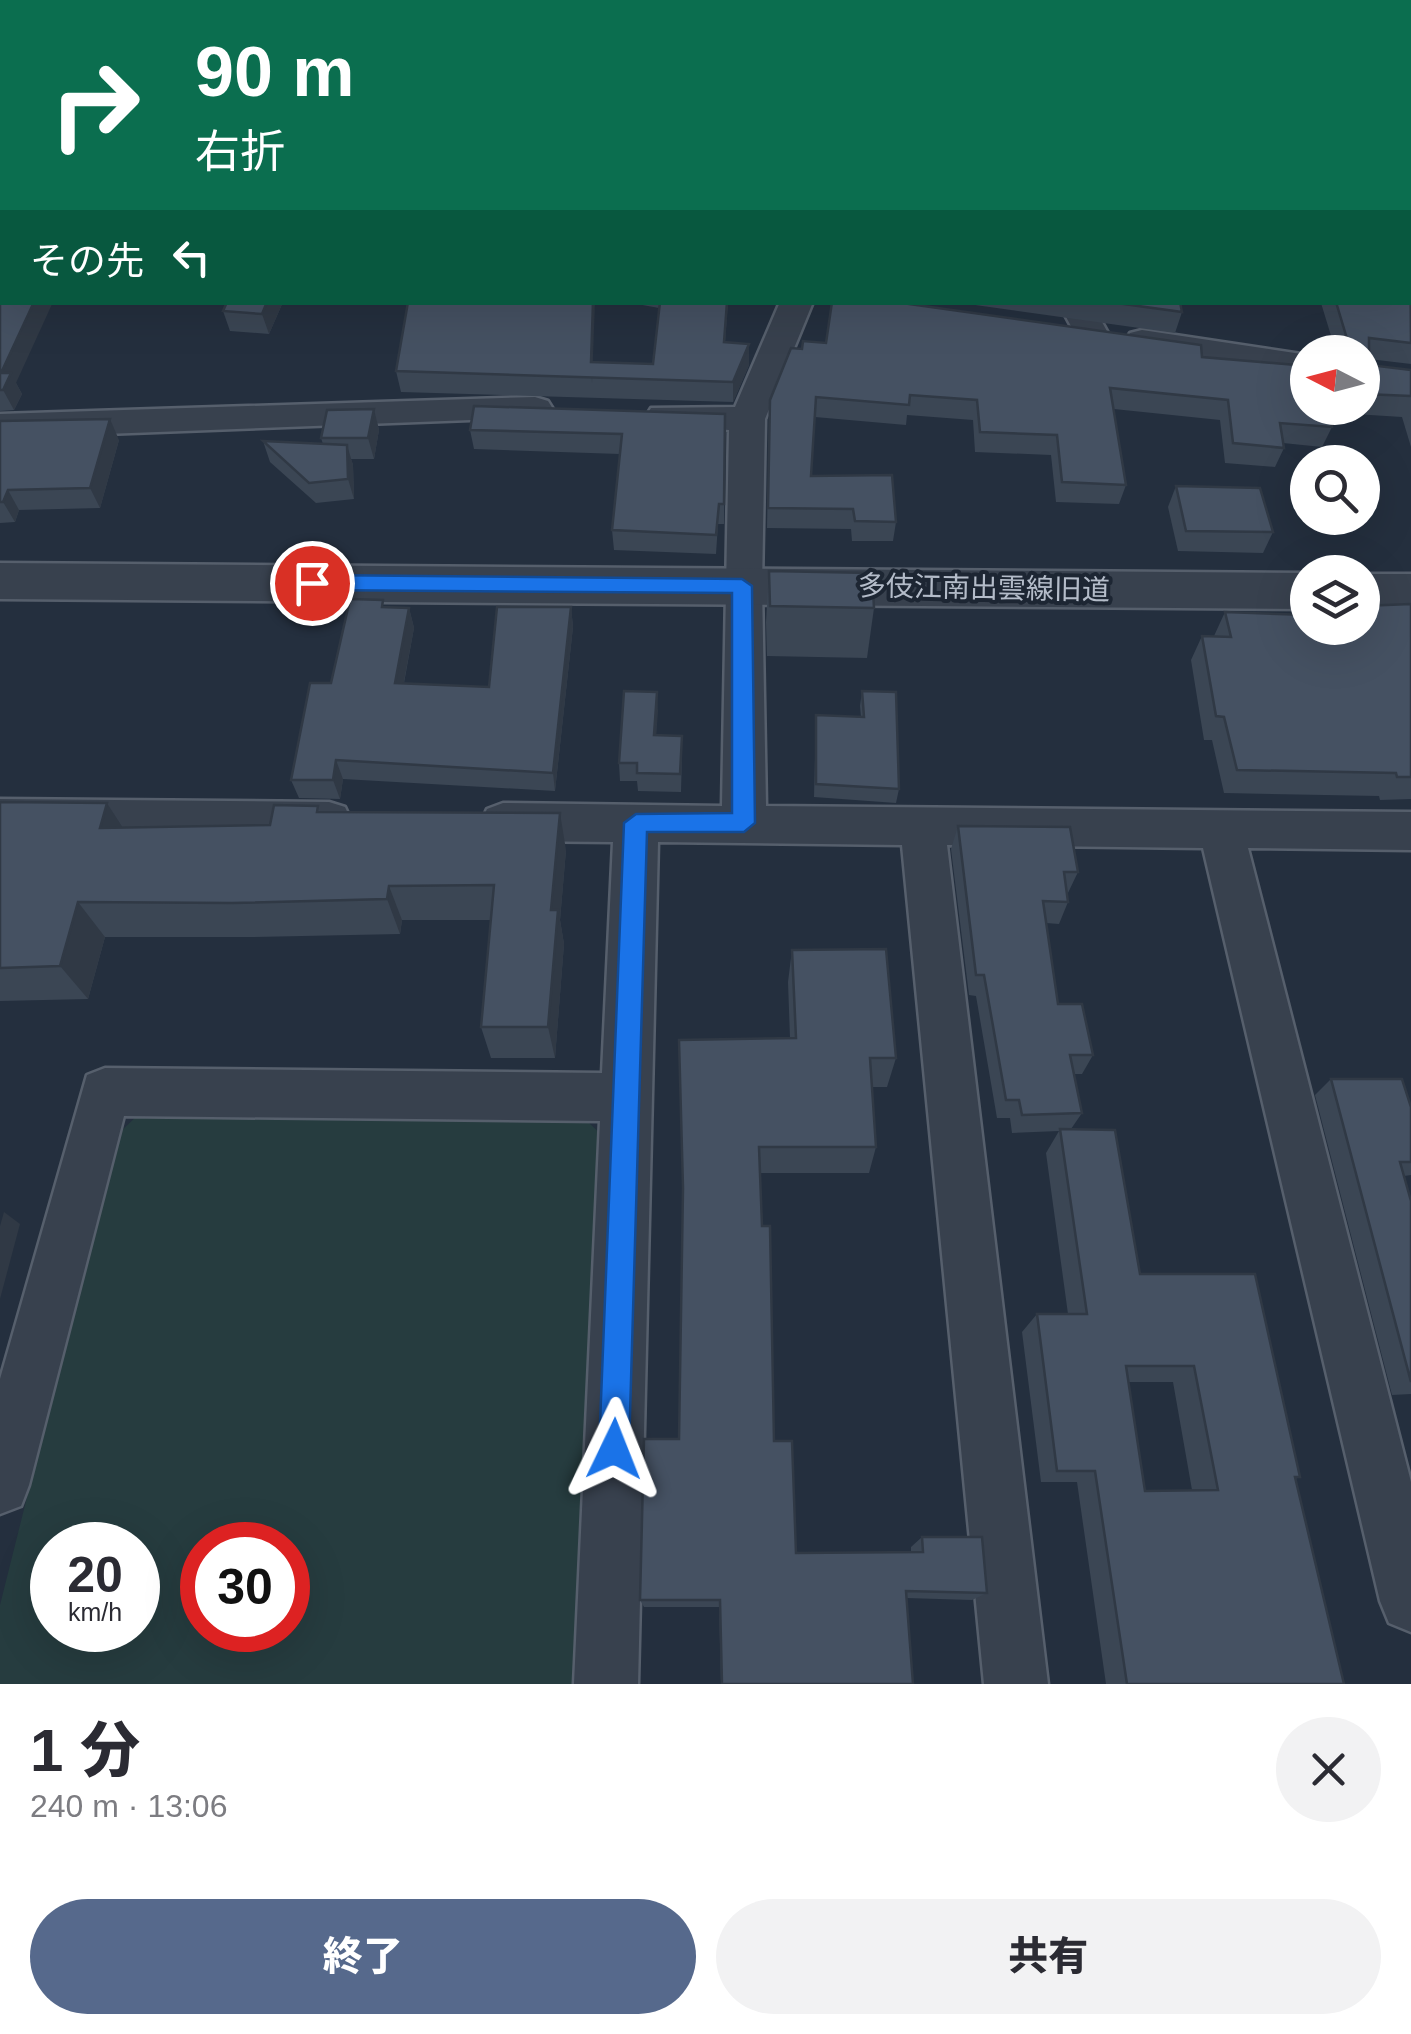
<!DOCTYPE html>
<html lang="ja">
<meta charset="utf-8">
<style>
:root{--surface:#fff;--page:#f2f2f3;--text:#2b2b33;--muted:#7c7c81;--accent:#56698c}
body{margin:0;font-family:Arial,"Noto Sans JP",sans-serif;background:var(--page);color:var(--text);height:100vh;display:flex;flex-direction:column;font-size:38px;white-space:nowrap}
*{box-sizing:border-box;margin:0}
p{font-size:32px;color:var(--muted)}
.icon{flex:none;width:55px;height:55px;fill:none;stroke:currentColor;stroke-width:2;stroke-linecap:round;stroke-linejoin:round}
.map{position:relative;height:1684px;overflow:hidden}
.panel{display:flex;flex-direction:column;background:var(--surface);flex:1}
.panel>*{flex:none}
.top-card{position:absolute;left:0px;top:0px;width:1412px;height:305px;box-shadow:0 10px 40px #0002;background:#0b6e4f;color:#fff;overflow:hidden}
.needle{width:65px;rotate:276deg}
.controls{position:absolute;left:1290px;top:335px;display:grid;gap:20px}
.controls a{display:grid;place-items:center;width:90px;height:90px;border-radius:50%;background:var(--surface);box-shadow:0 10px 40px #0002;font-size:50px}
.speed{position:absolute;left:30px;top:1522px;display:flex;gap:20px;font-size:50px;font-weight:700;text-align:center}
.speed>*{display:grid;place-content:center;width:130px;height:130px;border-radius:50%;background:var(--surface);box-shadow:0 10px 40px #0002;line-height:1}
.speed small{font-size:25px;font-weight:400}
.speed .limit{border:15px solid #d22;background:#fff;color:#111}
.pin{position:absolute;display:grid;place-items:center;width:85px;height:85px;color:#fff;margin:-42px;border:5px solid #fff;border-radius:50%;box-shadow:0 2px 10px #0007}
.me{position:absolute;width:110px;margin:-55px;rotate:2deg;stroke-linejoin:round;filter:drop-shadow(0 0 8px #0008)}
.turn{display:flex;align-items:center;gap:35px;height:210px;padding:0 30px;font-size:45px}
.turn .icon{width:130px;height:130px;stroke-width:2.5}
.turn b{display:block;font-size:70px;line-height:85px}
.then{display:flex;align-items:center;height:95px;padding:0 30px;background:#0003;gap:20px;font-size:38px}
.round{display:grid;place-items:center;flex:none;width:105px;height:105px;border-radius:52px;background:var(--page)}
.headline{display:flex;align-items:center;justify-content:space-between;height:170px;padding:0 30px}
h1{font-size:60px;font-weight:800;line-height:75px}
.cta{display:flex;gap:20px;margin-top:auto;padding:20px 30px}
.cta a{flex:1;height:115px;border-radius:60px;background:var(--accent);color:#fff;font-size:40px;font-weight:800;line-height:115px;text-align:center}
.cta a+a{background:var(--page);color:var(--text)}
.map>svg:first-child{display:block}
</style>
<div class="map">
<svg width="1411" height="1684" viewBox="0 0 1411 1684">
<rect width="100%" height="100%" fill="#242f3e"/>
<path fill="#263c3f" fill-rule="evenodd" d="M139 1114 588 1122 605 1138 579 1684H0V1605L118 1134ZM52 1545H138V1630H52ZM202 1545H288V1630H202Z"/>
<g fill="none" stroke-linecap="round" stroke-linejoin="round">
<defs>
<g id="minor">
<polygon points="893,0 920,0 921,2 894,2"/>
<polygon points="780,302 813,302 765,419 762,586 766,806 1411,812 1411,850 1248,848 1411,1482 1411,1632 1389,1623 1380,1601 1203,848 947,845 1048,1684 984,1684 902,845 658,842 638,1684 574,1684 600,1121 124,1116 29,1485 21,1506 0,1514 0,1379 87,1075 105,1068 602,1073 613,842 503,841 487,835 481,822 487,809 503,803 722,806 729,430 651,424 646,416 651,408 735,407"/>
<polygon points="1058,302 1091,302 1108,333 1103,341 1079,341"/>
<polygon points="1142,330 1308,355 1308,377 1130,349 1125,341 1130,333"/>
<polygon points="535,397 548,401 553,409 548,417 0,438 0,414"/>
<polygon points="0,799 329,802 345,807 351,820 345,833 329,838 0,835"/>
</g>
<g id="tertiary">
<polygon points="0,563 1308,573 1308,609 0,599"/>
<rect x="1362" y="574" width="49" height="36"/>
</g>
<rect id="secondary" x="1410" y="72" width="1" height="22"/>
</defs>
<use href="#minor" stroke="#565f6c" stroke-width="5"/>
<use href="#tertiary" stroke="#565f6c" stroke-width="5"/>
<use href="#secondary" stroke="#565f6c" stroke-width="5"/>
<use href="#minor" fill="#38414e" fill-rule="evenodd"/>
<use href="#tertiary" fill="#38414e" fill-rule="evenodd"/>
<use href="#secondary" fill="#465061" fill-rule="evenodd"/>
</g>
<g fill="#3b4654" fill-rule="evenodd">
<polygon points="0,0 247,0 245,2 2,2 2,18 0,18"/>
<polygon points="491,0 614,0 612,2 508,2 491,1"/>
<polygon points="1236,0 1291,0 1291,2 1280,1 1279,2 1236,2"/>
<polygon points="2,19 2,302 16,383 22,394 14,410 0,411 0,22"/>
<polygon points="1411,241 1411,364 1369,359 1369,365 1411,370 1411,447 1402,417 1354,414 1352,408 1362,408 1362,352 1336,352 1321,303 1317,302 1410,302"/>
<polygon points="227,302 283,302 269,334 230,331 223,311"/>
<polygon points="626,302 728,302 725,342 749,365 733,402 401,392 396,371 593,363 653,364 659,308"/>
<polygon points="954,302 1180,302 1182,312 1175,333"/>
<polygon points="826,343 1202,357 1332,427 1322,447 1283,443 1284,448 1275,467 1225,463 1220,420 1114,409 1126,485 1119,504 1056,502 1051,455 975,452 973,420 907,415 906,425 815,417 811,476 896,522 893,541 852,541 851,529 767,528 769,420 802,349"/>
<polygon points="374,409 379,430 374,459 351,459 353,465 354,499 316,503 270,462 263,441 323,444 321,438"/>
<polygon points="725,414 724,524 718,524 716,554 614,550 612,530 620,454 474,449 470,430"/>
<polygon points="0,421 119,440 100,508 19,510 15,522 0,523"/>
<polygon points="1176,486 1273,532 1263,553 1178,551 1168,507"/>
<polygon points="769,571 874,608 867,658 767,656 766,622"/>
<polygon points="1411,604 1411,799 1380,800 1379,796 1224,793 1212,740 1204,740 1191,660 1202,636 1214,636 1225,612 1308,628"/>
<polygon points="385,607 409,608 414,628 404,683 489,687 571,607 573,627 555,791 343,779 340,799 299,798 291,780 331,683"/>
<polygon points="862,691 899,789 896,803 814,797 816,715 861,717 860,706"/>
<polygon points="657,692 656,735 682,754 681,792 638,791 637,781 620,781 619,763"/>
<polygon points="0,802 107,803 123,827 270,825 318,806 320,812 566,850 560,920 564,944 555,1058 491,1058 481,1027 491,920 402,920 400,934 252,937 105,937 88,999 0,1001"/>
<path d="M958 826 1078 872 1067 895 1068 902 1059 924 1046 923 1058 1004 1093 1055 1082 1074H1074L1082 1113 1071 1129 1140 1274 1300 1477 1295 1479 1344 1684H1106L1077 1482H1041L1022 1332 1037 1314H1068L1046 1153 1059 1131 1012 1133 1010 1118H997L976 996 969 995 951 849ZM1128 1382H1173L1192 1490 1145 1491Z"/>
<polygon points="792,950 896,1058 887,1087 872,1087 876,1147 869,1173 760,1173 774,1441 796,1553 911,1552 911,1547 922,1537 987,1593 972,1600 906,1598 913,1684 721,1684 719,1607 644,1607 640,1600 679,1439 683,1188 790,1038 788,982"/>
<polygon points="1331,1079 1411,1107 1411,1175 1404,1176 1411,1201 1411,1394 1392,1395 1315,1095"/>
</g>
<g fill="#303945">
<polygon points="227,0 247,0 245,2 225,2"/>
<polygon points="34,302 53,302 16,383 22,394 14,410 3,390 1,373"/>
<polygon points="267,302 283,302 269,334 262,314"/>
<polygon points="593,302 595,302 592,383 591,362"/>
<polygon points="749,344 749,365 733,402 733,382"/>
<polygon points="374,409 379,430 374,459 368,438"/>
<polygon points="110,419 119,440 100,508 90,488"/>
<polygon points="347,445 353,465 354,499 348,479"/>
<polygon points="8,490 19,510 15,522 3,502"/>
<polygon points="571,607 573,627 555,791 553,773"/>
<polygon points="409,608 414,628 400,702 395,683"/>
<polygon points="657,692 658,711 655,753 654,735"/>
<polygon points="336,760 343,779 340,799 333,780"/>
<polygon points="107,803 131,840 100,828"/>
<polygon points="560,813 566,850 560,920 564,944 555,1058 548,1027 551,910"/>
<polygon points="389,886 402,920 400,934 387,899"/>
<polygon points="78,902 105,937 88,999 60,966"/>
<polygon points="4,1212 20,1224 0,1299 0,1226"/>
</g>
<g fill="#455162" stroke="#303945" stroke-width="2.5" fill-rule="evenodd">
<polygon points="17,0 227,0 225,2 15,2"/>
<polygon points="2,19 2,41 0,41 0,22"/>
<polygon points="2,46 2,302 34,302 1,373 11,373 3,390 0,390 0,50"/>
<polygon points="1410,241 1411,343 1369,338 1369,365 1411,370 1411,396 1364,394 1362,352 1351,352 1336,302 1410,302"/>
<polygon points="227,302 267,302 262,314 223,311"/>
<polygon points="408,302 593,302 591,362 653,364 660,302 727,302 724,342 749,344 733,382 396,371"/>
<polygon points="832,302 895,302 1201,345 1202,357 1308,366 1308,408 1329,408 1332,427 1280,423 1284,448 1233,443 1228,400 1110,388 1126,485 1062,482 1057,435 980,432 977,400 910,395 909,405 816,397 811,476 892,475 896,522 855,521 853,509 768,508 770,400 791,348 802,349 803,341 826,343"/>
<polygon points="1109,302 1180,302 1182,312"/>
<polygon points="474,406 725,414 724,504 719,504 716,535 612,530 622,434 470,430"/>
<polygon points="374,409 368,438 321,438 327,410"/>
<polygon points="110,419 90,488 8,490 3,502 0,502 0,421"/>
<polygon points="263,441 347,445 348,479 309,483"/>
<polygon points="1176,486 1260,488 1273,532 1186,531"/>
<polygon points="769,571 872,573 874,608 770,606"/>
<polygon points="350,599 383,600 382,607 409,608 395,683 489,687 497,607 571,607 553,773 336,760 333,780 291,780 310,683 331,683"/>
<polygon points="1411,604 1411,777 1397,777 1396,773 1237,770 1224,717 1216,716 1202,636 1231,637 1225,612 1308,615 1308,628 1362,628 1362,606"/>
<polygon points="624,691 657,692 654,735 682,736 680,774 637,773 637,763 619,763"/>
<polygon points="862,691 896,692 899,789 816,784 816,715 864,717"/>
<polygon points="0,802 107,803 100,828 270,825 274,805 318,806 317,812 560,813 551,910 558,910 548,1027 481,1027 494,885 389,886 387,899 232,903 78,902 60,966 0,968"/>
<polygon points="958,826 1070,827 1078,872 1064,872 1068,902 1043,901 1058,1004 1082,1004 1093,1055 1070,1055 1082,1113 1022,1115 1019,1100 1006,1100 984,975 976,975"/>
<polygon points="886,949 896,1058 870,1058 876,1147 759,1147 762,1226 770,1226 774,1441 792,1441 796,1553 923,1552 922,1537 982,1537 987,1593 906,1591 913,1684 722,1684 720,1600 640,1600 644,1439 679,1439 683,1188 679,1040 796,1038 792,950"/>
<polygon points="1331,1079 1402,1079 1411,1107 1411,1162 1400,1162 1411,1201 1411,1382"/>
<path d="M1060 1129 1115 1130 1140 1274H1255L1300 1477H1295L1344 1684H1127L1095 1471H1057L1037 1314H1087ZM1126 1366H1194L1218 1490 1145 1491Z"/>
</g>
<polygon fill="#1a73e8" stroke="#114b97" stroke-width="2.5" points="312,575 742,579 752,586 755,823 744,832 647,832 629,1449 624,1460 614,1464 604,1460 599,1449 624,823 636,814 732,813 732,593 312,590 302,583"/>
<g text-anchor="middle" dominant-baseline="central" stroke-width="8" stroke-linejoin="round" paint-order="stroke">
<g font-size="28" fill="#b4bcc9" stroke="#1d2633">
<text transform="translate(984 588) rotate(1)">多伎江南出雲線旧道</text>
</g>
</g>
</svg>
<div class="controls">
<a><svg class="needle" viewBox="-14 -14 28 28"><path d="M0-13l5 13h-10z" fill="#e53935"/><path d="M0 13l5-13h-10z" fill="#7c7c81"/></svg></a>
<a><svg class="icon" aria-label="search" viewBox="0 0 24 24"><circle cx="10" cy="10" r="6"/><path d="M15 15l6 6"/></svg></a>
<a><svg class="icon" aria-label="layers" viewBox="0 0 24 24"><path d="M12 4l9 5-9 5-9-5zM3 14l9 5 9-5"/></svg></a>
</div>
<div class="speed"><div>20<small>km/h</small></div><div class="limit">30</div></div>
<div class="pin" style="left:312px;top:583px;background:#d93025"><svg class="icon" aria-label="arrive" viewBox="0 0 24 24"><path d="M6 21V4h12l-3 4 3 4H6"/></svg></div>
<svg class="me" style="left:614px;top:1449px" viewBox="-20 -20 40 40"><path d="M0-17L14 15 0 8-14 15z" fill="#1a73e8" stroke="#fff" stroke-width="4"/></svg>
<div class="top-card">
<div class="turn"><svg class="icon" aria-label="right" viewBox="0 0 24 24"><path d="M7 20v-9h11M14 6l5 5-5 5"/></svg><div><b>90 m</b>右折</div></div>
<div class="then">その先<svg class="icon" aria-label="left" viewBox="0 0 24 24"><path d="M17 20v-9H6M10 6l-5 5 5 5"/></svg></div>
</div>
</div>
<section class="panel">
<div class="headline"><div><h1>1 分</h1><p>240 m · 13:06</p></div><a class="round"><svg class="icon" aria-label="close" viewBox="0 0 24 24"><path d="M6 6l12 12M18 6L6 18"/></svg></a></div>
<div class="cta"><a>終了</a><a>共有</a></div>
</section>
